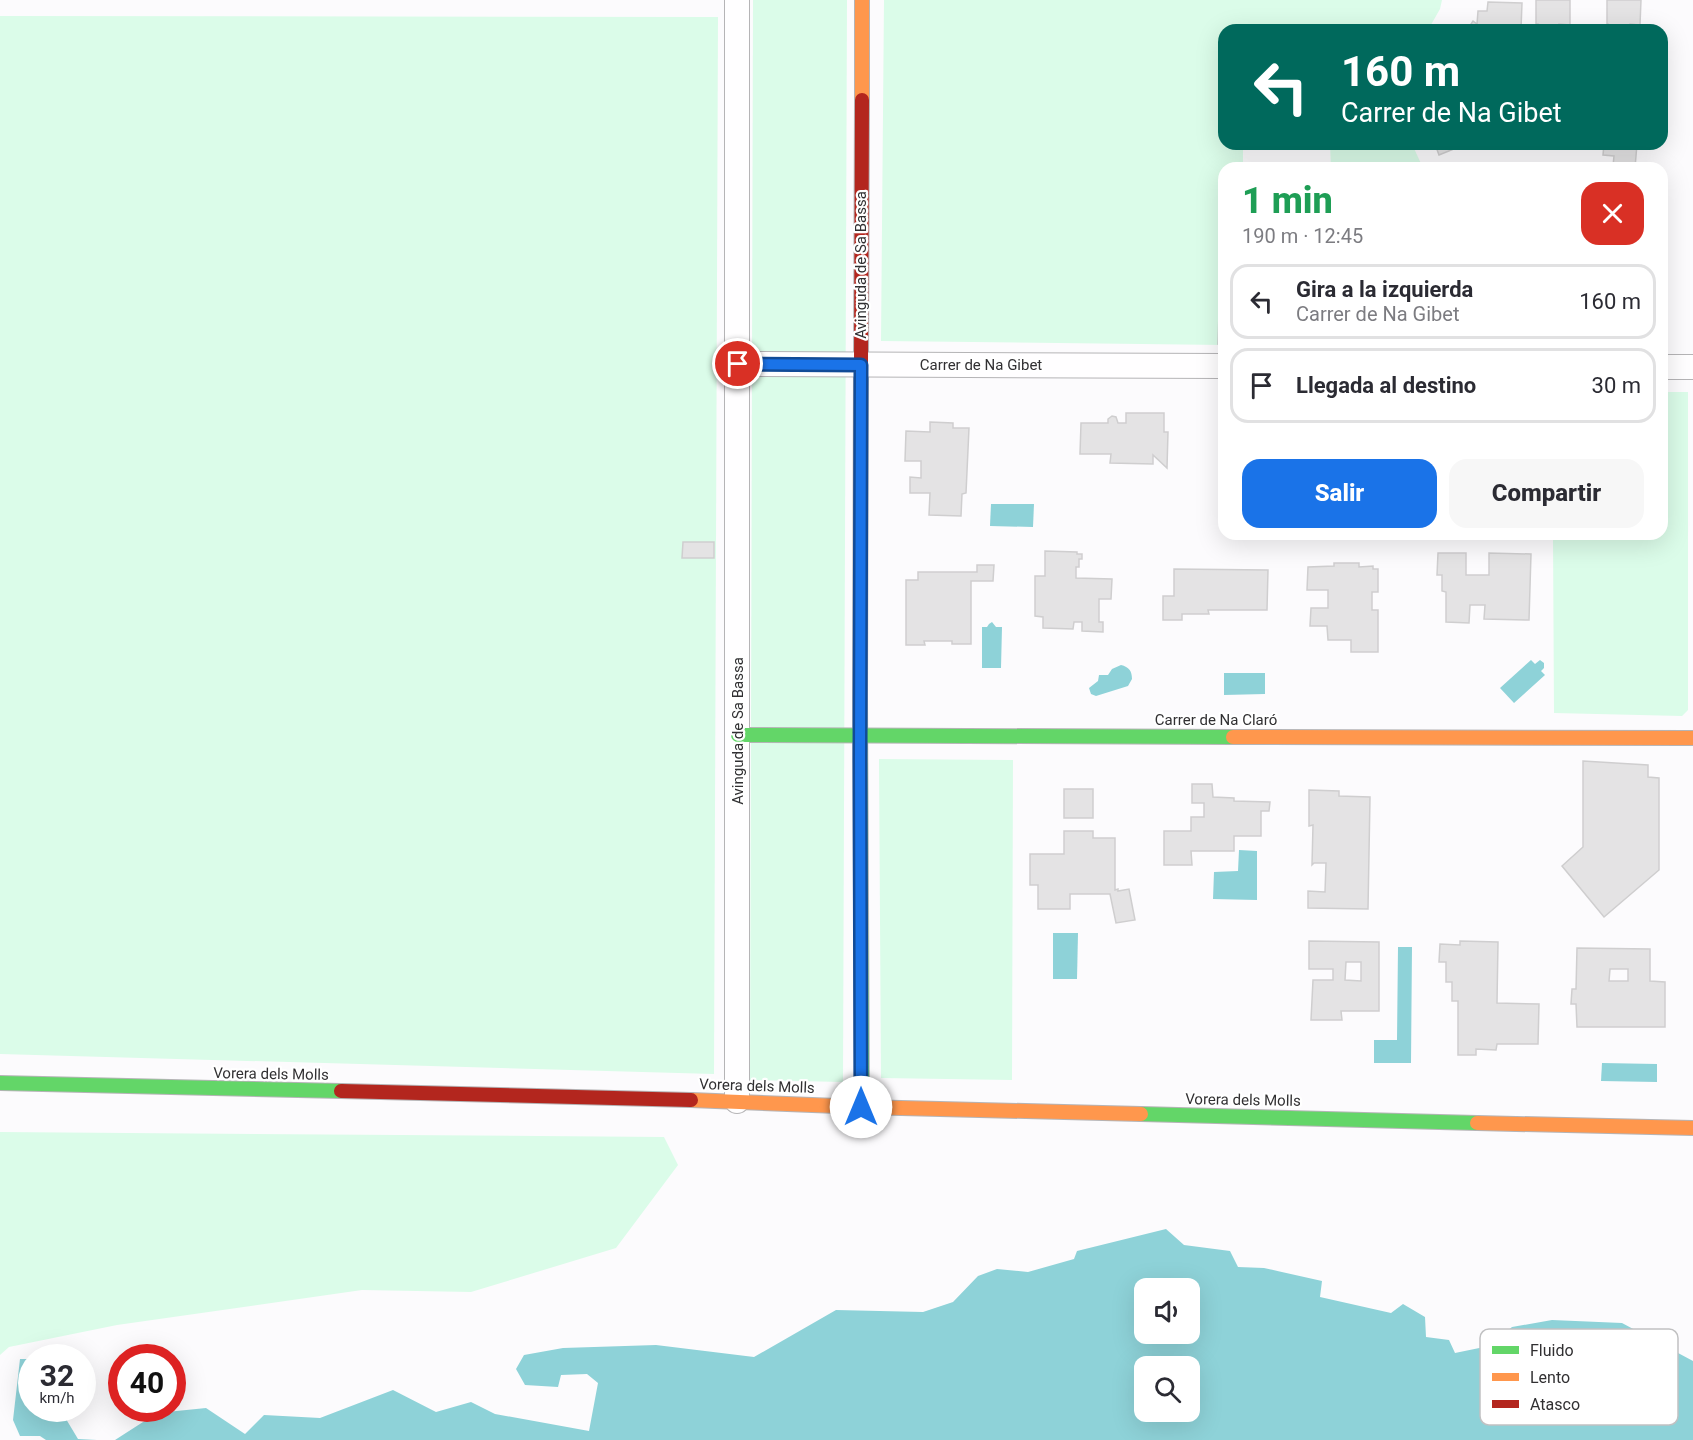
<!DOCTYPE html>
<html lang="es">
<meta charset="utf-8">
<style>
:root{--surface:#fff;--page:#f7f7f7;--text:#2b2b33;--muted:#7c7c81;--line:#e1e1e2;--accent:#1a73e8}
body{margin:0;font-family:Roboto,sans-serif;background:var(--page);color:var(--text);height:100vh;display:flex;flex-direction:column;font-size:22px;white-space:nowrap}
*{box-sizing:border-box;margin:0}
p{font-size:20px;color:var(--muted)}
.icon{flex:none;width:33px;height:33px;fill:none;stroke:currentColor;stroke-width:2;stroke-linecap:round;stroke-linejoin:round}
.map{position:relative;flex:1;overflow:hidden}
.side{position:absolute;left:1218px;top:162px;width:450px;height:378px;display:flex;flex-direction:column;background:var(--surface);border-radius:18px;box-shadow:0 6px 24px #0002}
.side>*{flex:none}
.hud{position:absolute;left:1218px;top:24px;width:450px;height:126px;border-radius:18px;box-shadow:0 6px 24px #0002;background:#00695c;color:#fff;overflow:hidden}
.buttons{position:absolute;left:1134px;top:1278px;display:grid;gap:12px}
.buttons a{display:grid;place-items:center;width:66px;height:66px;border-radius:12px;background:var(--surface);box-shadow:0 6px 24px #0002;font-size:30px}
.speed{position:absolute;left:18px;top:1344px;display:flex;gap:12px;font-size:30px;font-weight:700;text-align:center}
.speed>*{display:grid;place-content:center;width:78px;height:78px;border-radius:50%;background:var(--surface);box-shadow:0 6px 24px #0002;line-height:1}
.speed small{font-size:15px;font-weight:400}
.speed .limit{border:9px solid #d22;background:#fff;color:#111}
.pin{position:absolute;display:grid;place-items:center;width:51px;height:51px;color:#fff;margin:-26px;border:3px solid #fff;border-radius:50%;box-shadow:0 2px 6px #0007}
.me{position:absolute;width:66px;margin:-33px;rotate:0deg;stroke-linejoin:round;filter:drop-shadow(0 0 4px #0008)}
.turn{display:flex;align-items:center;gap:21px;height:126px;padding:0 24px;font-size:27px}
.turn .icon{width:78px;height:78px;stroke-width:2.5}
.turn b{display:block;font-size:42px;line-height:51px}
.round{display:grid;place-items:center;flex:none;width:63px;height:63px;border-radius:18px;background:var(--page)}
.headline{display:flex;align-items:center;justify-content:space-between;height:102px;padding:0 24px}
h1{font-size:36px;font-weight:800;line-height:45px;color:#1e9e55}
.button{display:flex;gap:12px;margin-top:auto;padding:12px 24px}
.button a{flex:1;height:69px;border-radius:18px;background:var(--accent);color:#fff;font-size:24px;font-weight:800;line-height:69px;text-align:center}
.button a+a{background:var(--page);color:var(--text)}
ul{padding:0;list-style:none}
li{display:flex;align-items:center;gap:18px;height:75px;margin:0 12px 9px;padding:0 12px;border:3px solid var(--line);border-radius:18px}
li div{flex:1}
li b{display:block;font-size:22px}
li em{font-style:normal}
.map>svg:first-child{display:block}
</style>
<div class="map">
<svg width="1693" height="1440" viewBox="0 0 1693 1440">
<rect width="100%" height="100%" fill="#fcfbfd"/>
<g fill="#dbfce9">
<polygon points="753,0 847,0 843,1082 750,1080"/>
<polygon points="884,0 1442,0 1440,9 1428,30 1224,30 1224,144 1243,144 1243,168 1224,168 1224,345 881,341"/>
<polygon points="0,16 718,17 714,1074 0,1054"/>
<polygon points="1330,144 1412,144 1423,168 1331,168"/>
<polygon points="1662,392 1688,392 1688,710 1682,716 1554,713 1553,538 1527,538 1527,534 1662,534"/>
<polygon points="879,759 1013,760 1012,1080 881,1078"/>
<polygon points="0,1132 664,1137 678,1165 616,1248 471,1292 362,1290 117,1325 9,1347 0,1355"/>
</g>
<g fill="#8ed2d8" fill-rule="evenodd">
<polygon points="991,504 1034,504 1033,527 990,526"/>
<polygon points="992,622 996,627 1002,627 1001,668 982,668 982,627 987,627 989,624"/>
<polygon points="1531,660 1535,664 1540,660 1544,663 1544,668 1541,671 1545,675 1514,703 1500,688"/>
<path d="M1121 665C1129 667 1132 671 1132 679L1128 686 1096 696 1091 694 1089 688 1098 681 1099 675H1108L1112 669Z"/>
<polygon points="1224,673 1265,673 1265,694 1224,695"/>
<polygon points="1239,850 1257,851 1257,900 1213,899 1214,872 1238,871"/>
<polygon points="1053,933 1078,933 1077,979 1053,979"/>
<polygon points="1398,947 1412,947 1411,1063 1374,1063 1374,1040 1397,1040"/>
<polygon points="1602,1063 1657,1064 1657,1082 1601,1081"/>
<path d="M1166 1229 1184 1245 1230 1251 1238 1267 1264 1268 1322 1281 1320 1297 1391 1313 1403 1304 1425 1317 1426 1337 1449 1340 1455 1353 1489 1346 1512 1327 1552 1320 1622 1323 1693 1361V1440H115L157 1413 206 1408 245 1434 264 1415 320 1418 393 1390 436 1412 471 1402 495 1414 589 1431 598 1383 587 1374 561 1375 558 1387 525 1385 516 1369 524 1355 563 1348 656 1345 754 1357 836 1310 923 1312 953 1302 978 1276 997 1269 1028 1272 1074 1259 1077 1251ZM1144 1288H1190V1334H1144ZM1144 1366H1190V1412H1144Z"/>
<polygon points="20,1359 31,1359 32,1408 60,1409 78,1439 97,1440 46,1440 40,1436 20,1436 13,1420"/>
</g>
<g fill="#e4e3e4" stroke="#cfcecf" stroke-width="1.5" fill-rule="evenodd">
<polygon points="1536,0 1570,0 1570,25 1559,24 1559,30 1538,30 1538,24 1536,24"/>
<polygon points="1607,0 1641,0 1640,25 1630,24 1629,30 1608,30 1608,24 1607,24"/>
<polygon points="1488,2 1522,3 1521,29 1467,30 1473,21 1477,24 1478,11 1487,11"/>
<polygon points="1435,144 1466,144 1439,155"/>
<polygon points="1604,144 1637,144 1635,168 1613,166 1614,156 1603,155"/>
<polygon points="1219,313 1224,313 1224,344 1218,344"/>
<polygon points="1126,413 1164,413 1164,432 1168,432 1167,468 1153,455 1153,464 1110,463 1111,454 1080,454 1081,423 1108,423 1108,419 1112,416 1116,417 1118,423 1126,423"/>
<polygon points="930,422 953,423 953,428 969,428 966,493 962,494 961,516 929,515 930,493 910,493 910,477 921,478 921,461 905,461 906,431 930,432"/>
<polygon points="683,542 714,542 714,558 682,558"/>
<polygon points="1045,551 1077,552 1077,554 1082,554 1082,559 1079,559 1079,567 1076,567 1076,578 1112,579 1111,599 1099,599 1099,622 1103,622 1103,632 1082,631 1082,622 1074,622 1073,629 1043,628 1043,617 1035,616 1035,576 1045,576"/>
<polygon points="1438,553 1466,553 1466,575 1489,575 1489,553 1531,554 1529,620 1484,619 1485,605 1470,605 1469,623 1446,622 1446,592 1442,591 1442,575 1437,575"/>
<polygon points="1334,563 1359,563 1359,567 1373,566 1373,569 1378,569 1378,592 1372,592 1372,610 1378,610 1378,652 1351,652 1351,640 1328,640 1327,626 1310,626 1311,608 1328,608 1328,590 1307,590 1308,567 1334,566"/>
<polygon points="977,565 994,565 993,581 971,581 971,644 952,644 952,641 924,641 925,645 906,645 906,580 918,580 918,572 977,572"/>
<polygon points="1174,569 1268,570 1267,610 1208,610 1209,614 1182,614 1182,620 1163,620 1163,596 1174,596"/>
<polygon points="1583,761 1648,765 1648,777 1659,778 1659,870 1604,917 1562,866 1583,847"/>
<polygon points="1192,784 1212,784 1213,797 1234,798 1234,801 1270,802 1269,811 1261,811 1261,836 1234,836 1234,851 1191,851 1192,865 1164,865 1164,831 1191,831 1191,817 1204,817 1204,803 1192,803"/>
<rect x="1064" y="789" width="29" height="29"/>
<polygon points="1309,790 1339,791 1339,796 1370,797 1368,909 1308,908 1308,891 1325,892 1326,863 1314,863 1312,865 1313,825 1309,826"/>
<polygon points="1064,831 1093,831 1093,838 1115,838 1115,890 1118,889 1118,891 1129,889 1135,920 1116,923 1110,894 1070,894 1070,909 1038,909 1038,885 1030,885 1030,854 1064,854"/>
<path d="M1309 941 1379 942V1011H1341L1342 1020H1311L1313 980H1333V969H1309ZM1346 962H1361V981L1345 980Z"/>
<polygon points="1460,941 1498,942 1497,1003 1539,1004 1538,1044 1497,1044 1496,1050 1476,1049 1476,1055 1458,1055 1458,1001 1452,1001 1452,982 1446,982 1446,962 1439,962 1440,944 1460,945"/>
<path d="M1577 948 1650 949V981L1665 982V1027H1577L1576 1004H1571L1572 989H1576ZM1610 969H1628V981H1609Z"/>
</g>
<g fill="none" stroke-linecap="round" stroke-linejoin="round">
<defs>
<g id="street">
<polyline points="738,364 1224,366"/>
<polyline points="1662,367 1693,367"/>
<polyline points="737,1101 737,0"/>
</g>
<g id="fast">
<polyline points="860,698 862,1107"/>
<polyline points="738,735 1233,737"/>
<polyline points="0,1083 341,1091"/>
<polyline points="1141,1114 1477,1123"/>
</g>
<g id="slow">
<polyline points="862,100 862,0"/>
<polyline points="860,698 861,364"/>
<polyline points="1233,737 1693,738"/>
<polyline points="691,1100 862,1107 1141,1114"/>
<polyline points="1477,1123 1693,1128"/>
</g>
<g id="jam">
<polyline points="861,364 862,100"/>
<polyline points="341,1091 691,1100"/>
</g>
</defs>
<use href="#street" stroke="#b5b4b6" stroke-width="26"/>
<use href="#fast" stroke="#b5b4b6" stroke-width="16"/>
<use href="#slow" stroke="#b5b4b6" stroke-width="16"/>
<use href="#jam" stroke="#b5b4b6" stroke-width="16"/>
<use href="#street" stroke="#fffeff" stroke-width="24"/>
<use href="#fast" stroke="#63d668" stroke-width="14"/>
<use href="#slow" stroke="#ff974d" stroke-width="14"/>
<use href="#jam" stroke="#b3261e" stroke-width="14"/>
</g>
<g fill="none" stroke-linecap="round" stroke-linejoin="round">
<defs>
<polyline id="route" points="738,364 861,365 860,759 861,1107"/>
</defs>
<use href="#route" stroke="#114b97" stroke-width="15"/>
<use href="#route" stroke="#1a73e8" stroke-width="10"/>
</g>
<g text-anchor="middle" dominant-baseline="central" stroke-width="4.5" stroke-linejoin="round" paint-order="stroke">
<g font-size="15" fill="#313032" stroke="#fff">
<text transform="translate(861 265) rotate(-90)">Avinguda de Sa Bassa</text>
<text x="981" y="365">Carrer de Na Gibet</text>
<text x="1216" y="720">Carrer de Na Claró</text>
<text transform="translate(738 731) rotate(-90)">Avinguda de Sa Bassa</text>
<text transform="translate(271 1074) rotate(1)">Vorera dels Molls</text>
<text transform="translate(757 1086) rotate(2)">Vorera dels Molls</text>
<text transform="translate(1243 1100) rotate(1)">Vorera dels Molls</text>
</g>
</g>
<rect x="1480" y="1329" width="198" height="96" rx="9" fill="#fff" stroke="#c1c1c2" stroke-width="1.5"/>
<rect x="1492" y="1346" width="27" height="8" fill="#63d668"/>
<rect x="1492" y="1373" width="27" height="8" fill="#ff974d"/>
<rect x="1492" y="1400" width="27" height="8" fill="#b3261e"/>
<g font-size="16" fill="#313032">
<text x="1530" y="1356">Fluido</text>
<text x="1530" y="1383">Lento</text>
<text x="1530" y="1410">Atasco</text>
</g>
</svg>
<div class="buttons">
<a><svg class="icon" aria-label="sound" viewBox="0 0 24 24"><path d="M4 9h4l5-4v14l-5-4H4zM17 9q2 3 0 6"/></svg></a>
<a><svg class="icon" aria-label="search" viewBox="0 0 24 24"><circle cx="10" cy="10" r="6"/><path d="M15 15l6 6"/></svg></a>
</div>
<div class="speed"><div>32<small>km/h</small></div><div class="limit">40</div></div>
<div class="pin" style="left:738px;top:364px;background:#d93025"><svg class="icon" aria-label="arrive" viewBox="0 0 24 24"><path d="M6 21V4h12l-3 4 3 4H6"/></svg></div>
<svg class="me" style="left:861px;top:1107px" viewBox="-20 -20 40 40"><circle r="19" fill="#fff"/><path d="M0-13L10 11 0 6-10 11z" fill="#1a73e8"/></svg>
<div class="hud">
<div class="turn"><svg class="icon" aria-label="left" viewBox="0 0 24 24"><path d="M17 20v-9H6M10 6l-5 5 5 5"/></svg><div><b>160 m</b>Carrer de Na Gibet</div></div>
</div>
<section class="side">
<div class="headline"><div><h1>1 min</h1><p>190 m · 12:45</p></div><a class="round" style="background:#d93025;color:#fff"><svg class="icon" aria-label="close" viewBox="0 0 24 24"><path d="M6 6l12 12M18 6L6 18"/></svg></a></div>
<ul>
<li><svg class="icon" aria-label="left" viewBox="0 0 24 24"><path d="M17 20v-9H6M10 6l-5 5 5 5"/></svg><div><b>Gira a la izquierda</b><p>Carrer de Na Gibet</p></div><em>160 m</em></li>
<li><svg class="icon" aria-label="arrive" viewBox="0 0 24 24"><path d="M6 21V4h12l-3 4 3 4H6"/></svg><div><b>Llegada al destino</b></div><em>30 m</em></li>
</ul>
<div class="button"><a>Salir</a><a>Compartir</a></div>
</section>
</div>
